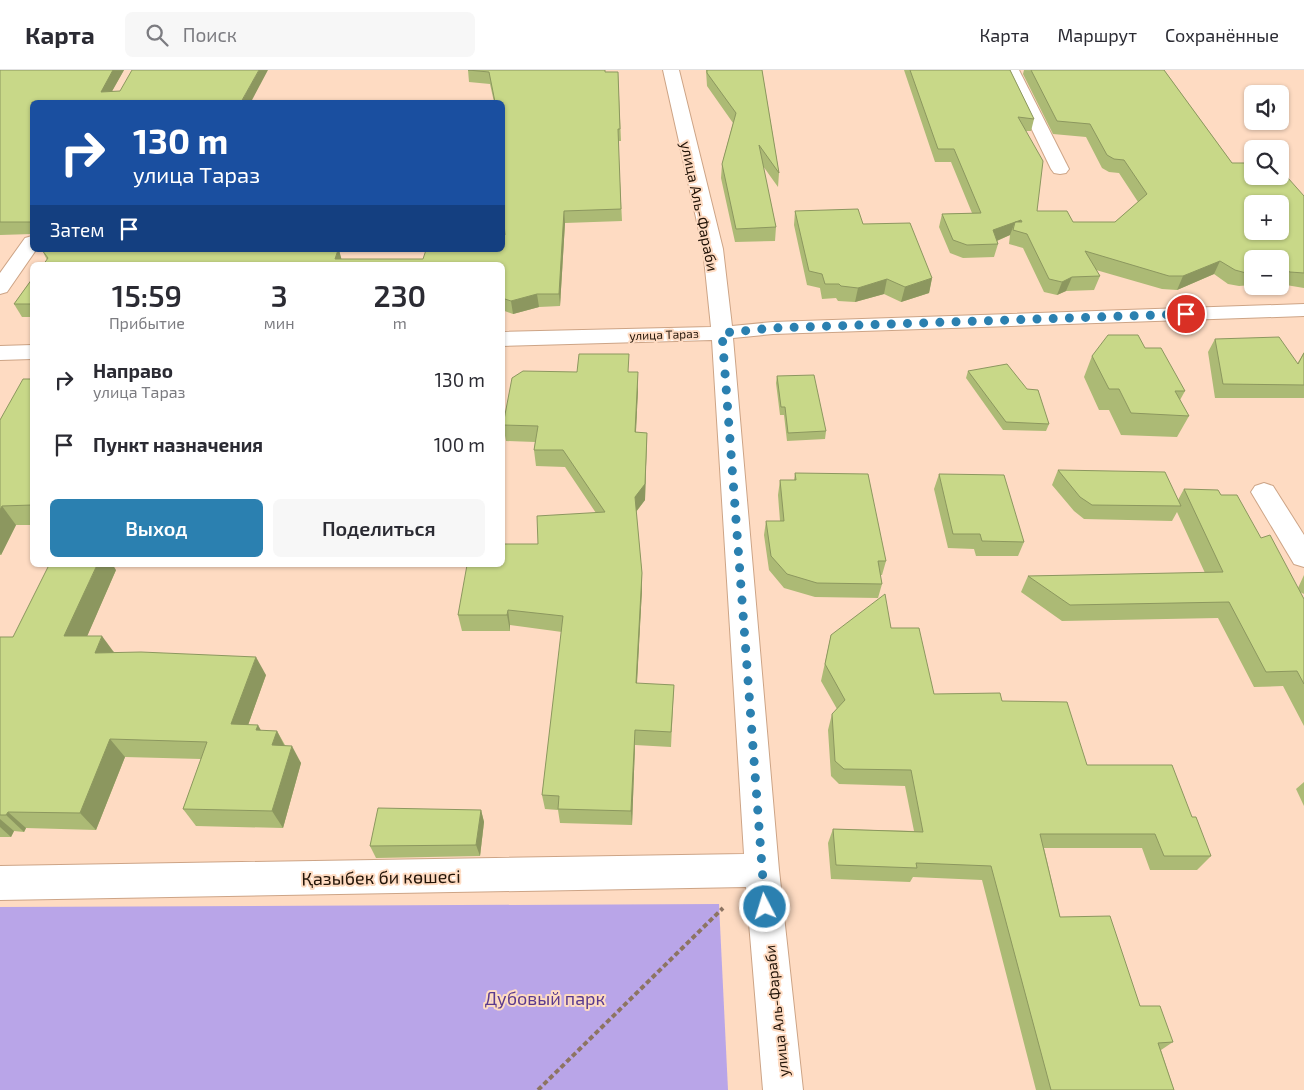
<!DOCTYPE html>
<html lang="ru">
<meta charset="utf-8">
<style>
:root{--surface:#fff;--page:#f7f7f7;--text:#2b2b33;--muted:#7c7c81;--line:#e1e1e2;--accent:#2b80b0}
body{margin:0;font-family:"Exo 2",sans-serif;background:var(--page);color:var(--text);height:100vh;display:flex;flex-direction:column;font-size:19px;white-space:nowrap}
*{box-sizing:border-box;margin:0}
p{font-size:16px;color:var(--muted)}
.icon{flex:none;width:28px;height:28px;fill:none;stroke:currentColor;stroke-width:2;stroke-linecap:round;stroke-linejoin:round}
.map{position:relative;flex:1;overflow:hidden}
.panel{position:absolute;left:30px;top:192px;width:475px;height:305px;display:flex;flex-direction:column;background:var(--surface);border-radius:8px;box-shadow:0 1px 4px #0004}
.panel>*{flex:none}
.guide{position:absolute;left:30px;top:30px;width:475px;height:152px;border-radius:8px;box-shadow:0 1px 4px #0004;background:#1a4fa0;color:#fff;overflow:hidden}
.fabs{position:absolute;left:1244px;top:15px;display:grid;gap:10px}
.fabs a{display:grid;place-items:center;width:45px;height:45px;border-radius:8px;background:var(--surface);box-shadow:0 1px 4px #0004;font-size:25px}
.pin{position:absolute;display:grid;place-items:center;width:42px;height:42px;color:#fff;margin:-21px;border:2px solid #fff;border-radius:50%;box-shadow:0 1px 5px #0007}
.me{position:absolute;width:55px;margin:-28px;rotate:355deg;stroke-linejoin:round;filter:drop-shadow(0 0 4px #0008)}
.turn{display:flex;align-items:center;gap:18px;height:105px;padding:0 20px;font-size:22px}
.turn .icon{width:65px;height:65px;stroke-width:2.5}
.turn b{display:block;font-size:35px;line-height:42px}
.then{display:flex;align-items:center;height:48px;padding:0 20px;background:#0003;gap:10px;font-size:19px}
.eta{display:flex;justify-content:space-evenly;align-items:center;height:85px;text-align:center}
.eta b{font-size:30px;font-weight:600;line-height:35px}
.button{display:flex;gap:10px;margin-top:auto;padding:10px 20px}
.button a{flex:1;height:58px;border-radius:8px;background:var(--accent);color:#fff;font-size:20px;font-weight:600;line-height:58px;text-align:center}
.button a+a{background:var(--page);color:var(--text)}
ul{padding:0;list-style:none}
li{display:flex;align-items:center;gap:15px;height:65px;padding:0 20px}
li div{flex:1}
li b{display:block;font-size:19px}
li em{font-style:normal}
header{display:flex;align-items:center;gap:30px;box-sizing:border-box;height:70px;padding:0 25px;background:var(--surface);border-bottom:1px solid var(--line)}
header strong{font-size:24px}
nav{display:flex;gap:28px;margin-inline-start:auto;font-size:18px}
.search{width:350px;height:45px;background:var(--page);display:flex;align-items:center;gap:12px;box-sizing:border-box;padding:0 18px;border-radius:8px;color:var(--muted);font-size:19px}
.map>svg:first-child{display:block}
</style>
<header>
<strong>Карта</strong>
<div class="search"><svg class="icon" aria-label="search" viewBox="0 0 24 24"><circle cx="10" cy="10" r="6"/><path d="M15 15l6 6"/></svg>Поиск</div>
<nav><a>Карта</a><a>Маршрут</a><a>Сохранённые</a></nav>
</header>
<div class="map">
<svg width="1304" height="1020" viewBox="0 0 1304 1020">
<rect width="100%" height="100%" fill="#fedbc2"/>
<polygon fill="#b9a5e8" points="719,834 728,1020 0,1020 0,837"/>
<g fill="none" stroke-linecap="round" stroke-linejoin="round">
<defs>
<g id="street">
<polygon points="663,0 679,0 723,179 732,256 773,252 1304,234 1304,246 773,264 733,268 779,800 803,1020 763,1020 746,817 0,830 0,796 744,784 712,270 502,276 502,262 711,257 703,179"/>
<polygon points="1003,0 1019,0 1069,99 1066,103 1060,104 1054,103 1051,99"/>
<polygon points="32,166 32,180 36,180 7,222 0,224 0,203 25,168"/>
<polygon points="32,275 32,289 0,290 0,276"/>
<polygon points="1264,413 1273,416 1304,465 1304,497 1294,494 1251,422 1255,416"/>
</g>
</defs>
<use href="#street" stroke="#cda486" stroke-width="2"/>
<polyline stroke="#8d7462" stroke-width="4" stroke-dasharray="5 3" stroke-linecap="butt" points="538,1020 723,838"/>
<use href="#street" fill="#fff" fill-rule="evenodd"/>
</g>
<g fill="#acba75">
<polygon points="0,0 124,0 112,21 251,32 32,32 32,164 0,165"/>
<polygon points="468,0 618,2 621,71 618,71 622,151 565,153 560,236 539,237 513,244 502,240 502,195 47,190 42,180 339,180 341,189 423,189 502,180 505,165 502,32 494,32 490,14 469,12"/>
<polygon points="706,0 762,0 779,103 778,117 763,96 776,157 775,171 735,172 721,108 722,94 733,53 707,16"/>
<polygon points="904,0 1010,0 1034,49 1031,61 1026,61 1037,141 1073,152 1115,152 1138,132 1119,103 1109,102 1102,98 1086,67 1053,64 1023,4 1024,0 1164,0 1232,93 1304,126 1304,218 1280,214 1280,189 1252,189 1252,215 1239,216 1228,214 1214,204 1177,220 1162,219 1096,200 1100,206 1094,220 1066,221 1057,225 1044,222 1023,178 1009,174 1010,165 997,171 998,174 994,187 963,188 950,183 939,157 942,144 972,143 951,92 935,92"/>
<polygon points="795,141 863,154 932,208 929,223 901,232 884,224 855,232 838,231 836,228 822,229 820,218 807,215 794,155"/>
<polygon points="32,209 32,247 22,247 14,234"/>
<polygon points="1215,269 1297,294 1304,282 1304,328 1215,328 1208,282"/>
<polygon points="1145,278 1185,321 1180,330 1189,346 1177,367 1121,365 1109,340 1099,340 1084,307 1092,286"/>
<polygon points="968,301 1049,354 1046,361 1003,360 966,308"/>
<polygon points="629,302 638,319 636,362 647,363 645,430 636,442 642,503 642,519 637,614 674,615 671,677 635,675 632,755 560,753 558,740 545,739 542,725 562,562 510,555 510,561 462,561 458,545 538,474 596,443 565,397 536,396 534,380 535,372 506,371 503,355"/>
<polygon points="777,306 826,361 825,369 787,371 784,345 780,345 776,313"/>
<polygon points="32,309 32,455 16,455 1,485 0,485 0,350"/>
<polygon points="1058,400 1178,430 1184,419 1221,425 1261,468 1298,518 1304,505 1304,524 1300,522 1304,529 1304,656 1283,616 1254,617 1218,548 1062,551 1021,522 1028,506 1205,503 1177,442 1172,451 1084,449 1074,441 1052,415"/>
<polygon points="795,403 886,491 882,505 880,505 882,514 878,528 815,527 784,518 769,500 764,465 766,451 780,451 778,425 780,410 794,410"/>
<polygon points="939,404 1024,472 1018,486 976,486 974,479 948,478 934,419"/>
<polygon points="116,500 87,566 114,582 266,605 248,655 261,661 277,661 285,675 301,693 283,758 196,756 183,739 201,689 125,687 96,760 26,758 24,762 14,761 11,767 0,767 0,567 13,567"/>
<polygon points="891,558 934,624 1002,631 1087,695 1192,747 1211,786 1197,800 1150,800 1142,778 1044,778 1060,847 1173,972 1161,980 1174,1020 1036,1020 982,810 913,807 910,812 831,809 828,773 833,759 914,761 905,716 839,714 831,706 828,660 832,644 837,639 821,611 831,565"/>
<polygon points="1304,712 1304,736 1296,719"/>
<polygon points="481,740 484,752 480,786 376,788 370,776"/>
</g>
<g fill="#8c975f">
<polygon points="113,0 124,0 106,32 101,22"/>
<polygon points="259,0 268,0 251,32 241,32"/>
<polygon points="564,141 565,153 560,236 559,224"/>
<polygon points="1021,150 1017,161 1015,152 1010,165 989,174 993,160"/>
<polygon points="338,180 339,180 342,191 335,189"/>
<polygon points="1220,191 1214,204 1177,220 1183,206"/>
<polygon points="1072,207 1066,221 1057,225 1062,212"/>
<polygon points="932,208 929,223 901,232 905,217"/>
<polygon points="887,209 884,224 855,232 858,218"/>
<polygon points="537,224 539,237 513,244 511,231"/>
<polygon points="638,302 638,319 635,379 635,362"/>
<polygon points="647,363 645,430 635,443 635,427"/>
<polygon points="2,436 16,455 1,485 0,483 0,440"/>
<polygon points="97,495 113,495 116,500 79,585 64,566"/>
<polygon points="642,503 642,519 636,629 636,613"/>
<polygon points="508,540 510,555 510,561 507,545"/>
<polygon points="102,566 116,585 95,583"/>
<polygon points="256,587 266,605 242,672 231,654"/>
<polygon points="258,655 268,673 256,660"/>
<polygon points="635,660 635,675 632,755 631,741"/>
<polygon points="277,661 286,679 272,675"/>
<polygon points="110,669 125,687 96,760 80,743"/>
<polygon points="292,676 301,693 283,758 272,741"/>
<polygon points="481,740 484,752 480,786 476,775"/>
<polygon points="8,742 26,758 24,762 6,745"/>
<polygon points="0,749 14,761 11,767 0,757"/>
</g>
<g fill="#c8d888" stroke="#8c975f" fill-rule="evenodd">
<polygon points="0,0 113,0 101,22 120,21 132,0 259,0 241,32 32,32 32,152 0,152"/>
<polygon points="468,0 605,0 605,2 618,2 620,59 618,59 621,139 564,141 559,224 537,224 511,231 502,228 502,195 43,195 48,188 42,180 338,180 335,189 423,189 426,180 502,180 502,165 505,165 502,129 502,32 495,32 489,2"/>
<polygon points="707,0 762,0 779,103 759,75 776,157 736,159 722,94 736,43 707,3"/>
<path d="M910 0H1010L1034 49 1018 47 1043 91 1037 141H1067L1073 152H1115L1147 124 1124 90 1114 89 1107 85 1090 54 1057 51 1031 0H1164L1232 93H1252V106H1280V99L1304 126V203L1290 202 1280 198V189H1252V202L1246 203 1235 200 1220 191 1183 206H1169L1085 181 1100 206 1072 207 1062 212 1049 209 1027 164 1013 160 1015 152H1022L1021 150 993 160 998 174 967 175 953 170 942 144 981 143 954 79H938ZM1252 134H1280V161H1252Z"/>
<polygon points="858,139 863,154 910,153 932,208 905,217 887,209 858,218 841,216 839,214 825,214 822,204 809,201 795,141"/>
<polygon points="32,209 32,234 14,234"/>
<polygon points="1108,265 1138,265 1145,278 1161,278 1185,321 1175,321 1189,346 1131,343 1119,319 1109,319 1092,286"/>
<polygon points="1279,267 1298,294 1304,283 1304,315 1223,314 1215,269"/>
<polygon points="579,284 629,284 628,302 638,302 635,362 647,363 645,414 635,427 642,503 636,613 674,615 671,662 635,660 631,741 558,739 559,726 542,725 563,546 508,540 507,545 458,545 467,495 502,495 502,474 538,474 537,446 605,442 563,380 534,380 538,356 503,355 512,308 523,301 577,302"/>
<polygon points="1007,294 1027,319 1038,320 1049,354 1006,352 968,301"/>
<polygon points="814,305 826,361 788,363 785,337 781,337 777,306"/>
<polygon points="23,309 32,309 32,435 2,436 0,440 0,350"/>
<polygon points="1058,400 1165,402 1181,436 1092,435 1080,427"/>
<polygon points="795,403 868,404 886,491 878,491 882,514 817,513 787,504 771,486 766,451 784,451 780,410 796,410"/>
<polygon points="939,404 1004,405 1024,472 982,471 980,464 953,464"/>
<polygon points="1184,419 1218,420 1221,425 1237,425 1261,468 1270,465 1304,529 1304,614 1297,601 1266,602 1229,532 1070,535 1028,506 1223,502"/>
<polygon points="49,495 97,495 64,566 102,566 95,583 141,582 256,587 231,654 258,655 256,660 277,661 272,675 292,676 272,741 183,739 207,672 110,669 80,743 8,742 6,745 0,745 0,567 13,567"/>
<polygon points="885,524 891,558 919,558 934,624 1000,623 1002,631 1067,632 1087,695 1172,695 1192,747 1196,747 1211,786 1164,786 1155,764 1040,764 1060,847 1110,846 1140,936 1160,936 1173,972 1158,973 1174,1020 1051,1020 991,796 916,793 917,798 836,795 833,759 923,762 911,700 844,699 835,691 832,644 845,630 825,594 831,565"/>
<polygon points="378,738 481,740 476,775 370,776"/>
</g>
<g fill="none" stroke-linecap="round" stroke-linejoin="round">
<polyline stroke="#2b80b0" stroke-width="9" stroke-dasharray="0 16.2" points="765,837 722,263 773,258 1186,244"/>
</g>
<g text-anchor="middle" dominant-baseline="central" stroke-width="4" stroke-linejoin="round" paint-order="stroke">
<g font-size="12" fill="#231408" stroke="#fedbc2">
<text transform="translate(664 264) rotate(-2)">улица Тараз</text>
</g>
<g font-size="15" fill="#231408" stroke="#fedbc2">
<text transform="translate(700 136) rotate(78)">улица Аль-Фараби</text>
<text transform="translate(776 941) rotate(-96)">улица Аль-Фараби</text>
</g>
<g font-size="18" fill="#231408" stroke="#fedbc2">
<text transform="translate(381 807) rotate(-1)">Қазыбек би көшесі</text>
</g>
<g font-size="18" fill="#5a3a8e" stroke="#fedbc2">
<text x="545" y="928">Дубовый парк</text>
</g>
</g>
</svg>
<div class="fabs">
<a><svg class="icon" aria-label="sound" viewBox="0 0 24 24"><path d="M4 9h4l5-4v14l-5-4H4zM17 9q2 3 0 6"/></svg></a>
<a><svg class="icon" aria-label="search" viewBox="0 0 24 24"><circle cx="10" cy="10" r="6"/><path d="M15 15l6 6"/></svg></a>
<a>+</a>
<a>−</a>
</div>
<div class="pin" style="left:1186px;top:244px;background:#d93025"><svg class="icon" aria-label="arrive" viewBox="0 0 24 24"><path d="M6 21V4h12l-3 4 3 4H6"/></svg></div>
<svg class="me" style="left:765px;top:837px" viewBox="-20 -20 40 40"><circle r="17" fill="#2b80b0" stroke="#fff" stroke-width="3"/><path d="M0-11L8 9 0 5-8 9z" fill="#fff"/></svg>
<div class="guide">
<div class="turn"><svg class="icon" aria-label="right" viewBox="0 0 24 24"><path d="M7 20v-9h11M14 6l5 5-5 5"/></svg><div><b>130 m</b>улица Тараз</div></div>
<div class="then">Затем<svg class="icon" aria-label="arrive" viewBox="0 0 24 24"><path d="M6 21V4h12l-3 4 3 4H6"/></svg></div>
</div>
<section class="panel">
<div class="eta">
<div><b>15:59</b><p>Прибытие</p></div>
<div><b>3</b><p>мин</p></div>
<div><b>230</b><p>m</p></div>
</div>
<ul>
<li><svg class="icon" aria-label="right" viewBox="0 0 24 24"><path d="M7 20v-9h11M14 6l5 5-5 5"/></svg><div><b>Направо</b><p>улица Тараз</p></div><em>130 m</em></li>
<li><svg class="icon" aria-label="arrive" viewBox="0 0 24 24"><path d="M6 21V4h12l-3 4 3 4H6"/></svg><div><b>Пункт назначения</b></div><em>100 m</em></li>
</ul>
<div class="button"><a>Выход</a><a>Поделиться</a></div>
</section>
</div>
